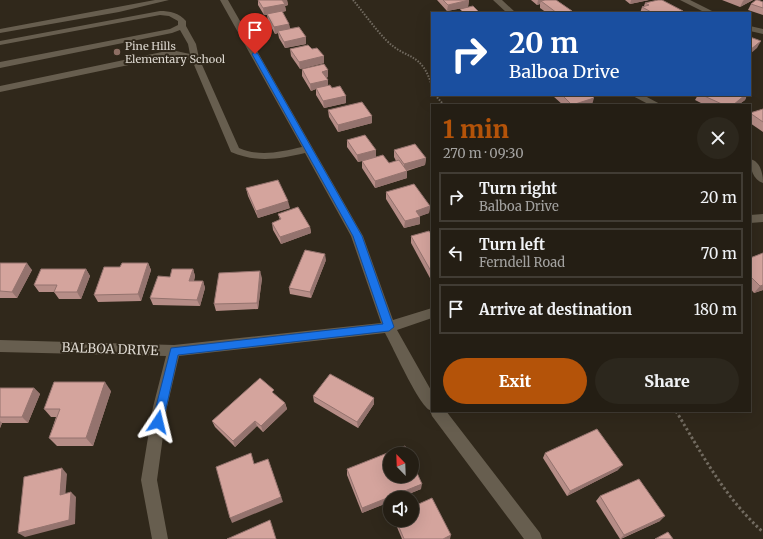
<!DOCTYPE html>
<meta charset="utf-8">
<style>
:root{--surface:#241e14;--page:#2c271d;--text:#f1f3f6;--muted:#a3a2a0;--line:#413c34;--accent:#b45309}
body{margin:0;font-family:Merriweather,serif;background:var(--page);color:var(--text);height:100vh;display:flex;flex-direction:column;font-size:15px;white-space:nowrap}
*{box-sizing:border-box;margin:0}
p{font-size:13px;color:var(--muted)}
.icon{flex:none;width:22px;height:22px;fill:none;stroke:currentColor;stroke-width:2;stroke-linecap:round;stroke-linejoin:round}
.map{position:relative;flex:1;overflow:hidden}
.drawer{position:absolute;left:431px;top:104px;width:320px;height:308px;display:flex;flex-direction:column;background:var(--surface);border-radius:0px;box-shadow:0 4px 16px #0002,0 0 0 1px var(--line)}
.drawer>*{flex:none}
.top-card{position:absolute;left:431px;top:12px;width:320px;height:84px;border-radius:0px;box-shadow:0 4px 16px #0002,0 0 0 1px var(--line);background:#1a4fa0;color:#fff;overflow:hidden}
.needle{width:26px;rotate:337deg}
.controls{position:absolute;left:383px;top:447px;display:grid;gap:8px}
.controls a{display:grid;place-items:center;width:36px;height:36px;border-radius:50%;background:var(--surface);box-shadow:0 4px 16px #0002,0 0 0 1px var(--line);font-size:20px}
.pin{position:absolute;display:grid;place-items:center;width:34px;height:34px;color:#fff;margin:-41px -17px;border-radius:50% 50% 50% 0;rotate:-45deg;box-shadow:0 0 4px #0007}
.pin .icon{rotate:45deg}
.me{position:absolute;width:44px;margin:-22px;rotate:10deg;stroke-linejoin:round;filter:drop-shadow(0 0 3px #0008)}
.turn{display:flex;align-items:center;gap:14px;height:84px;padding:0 12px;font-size:18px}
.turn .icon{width:52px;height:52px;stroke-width:2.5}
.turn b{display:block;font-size:28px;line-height:34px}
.round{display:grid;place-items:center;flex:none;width:42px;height:42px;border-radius:21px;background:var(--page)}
.headline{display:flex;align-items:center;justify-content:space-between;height:68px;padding:0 12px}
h1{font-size:24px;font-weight:800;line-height:30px;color:var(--accent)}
.primary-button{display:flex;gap:8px;margin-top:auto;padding:8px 12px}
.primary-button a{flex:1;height:46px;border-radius:24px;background:var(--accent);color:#fff;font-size:16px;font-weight:800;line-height:46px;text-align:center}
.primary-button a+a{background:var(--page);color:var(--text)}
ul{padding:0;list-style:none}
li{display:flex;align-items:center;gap:12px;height:50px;margin:0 8px 6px;padding:0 4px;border:2px solid var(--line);border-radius:0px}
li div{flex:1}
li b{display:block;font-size:15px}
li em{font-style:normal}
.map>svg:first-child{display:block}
</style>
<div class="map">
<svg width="763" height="539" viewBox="0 0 763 539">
<rect width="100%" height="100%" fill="#30281b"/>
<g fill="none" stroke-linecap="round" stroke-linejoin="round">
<g stroke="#726b60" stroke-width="2" stroke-dasharray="1.5 1.5" stroke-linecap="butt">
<path d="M353 0C364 13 375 29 387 41 408 61 421 51 432 86"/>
<polyline points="435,95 444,105"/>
</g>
<path stroke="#726b60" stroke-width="3" stroke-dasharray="2.5 2.5" stroke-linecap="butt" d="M676 411C702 454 725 498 763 532"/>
<g fill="#675e4f" fill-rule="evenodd">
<polygon points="155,0 169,0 119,12 0,33 0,29"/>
<path d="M220 0H228L363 236 393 320 432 308V318L397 330 432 392V411H446L540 533 542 539H524L432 416 430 410C419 406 393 347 385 333L179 356 167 407 157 480 168 539H152L141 480 153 407 166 356 0 352V340L174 345 381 323 351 236 305 153C279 159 257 163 231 152L192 60 176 57 162 58 0 92V86L162 52 176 51 190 54 188 44 180 30 172 33 0 68V62L170 29 178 25V21L169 16 160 15 0 45V41L160 11C170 11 179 13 186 21V26L196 44 199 58 239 148C260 157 280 152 302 147Z"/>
<polygon points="493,0 502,0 516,13 507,13"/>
<polygon points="680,0 690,0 716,13 706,13"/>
<polygon points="750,26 763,29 763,34 750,31"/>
<polygon points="631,95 643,95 662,105 650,105"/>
<path d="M750 159C760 161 763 173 763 183 753 180 750 168 750 159Z"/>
<polygon points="763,214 763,222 750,223 750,215"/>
</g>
</g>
<g fill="#b68d87">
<polygon points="258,0 287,0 288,5 285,6 286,11 282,12 289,24 290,29 306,44 285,48 279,38 278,33 275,34 268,21 267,15 264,15 258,5"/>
<polygon points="437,0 469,0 468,7 447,11"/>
<polygon points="531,0 556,0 572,11 571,13 547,13 540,8 540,4 537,5"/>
<polygon points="625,0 649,0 630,4"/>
<polygon points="722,0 753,0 740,7"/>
<polygon points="763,2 763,15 748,10 751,4"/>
<polygon points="645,3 683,11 683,13 640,13 642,7 644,6"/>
<polygon points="290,49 324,56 324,63 300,69 291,56"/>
<polygon points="302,69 328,77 326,78 328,80 328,85 346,103 324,108 316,95 316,89 311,91 302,76"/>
<polygon points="553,95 591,95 592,105 563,105 553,96"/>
<polygon points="698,95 747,95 745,100 738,105 705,105 695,100"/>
<polygon points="763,109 763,132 750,123 750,113"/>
<polygon points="328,110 372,123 338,132 329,117"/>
<polygon points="347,140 376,150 376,157 389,163 396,161 394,157 394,150 426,158 425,165 407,171 407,178 375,188 362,168 362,161 358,162 347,147"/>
<polygon points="246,188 290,208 258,218 248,196"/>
<polygon points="386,192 430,206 429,213 420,216 420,224 404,228 386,199"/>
<polygon points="278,214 310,227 311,233 281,244 273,230 272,223 280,220"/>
<polygon points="432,235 432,279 431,280 411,243 411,236"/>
<polygon points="763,253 763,290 754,293 750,288 750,258"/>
<polygon points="326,260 311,298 290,294 289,288"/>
<polygon points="0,263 32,270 17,298 0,298"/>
<polygon points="148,263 151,270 141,301 98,302 94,295 120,267"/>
<polygon points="86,269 90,276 81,299 59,299 54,292 39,292 34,285"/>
<polygon points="193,269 195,276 194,281 203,281 205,288 200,306 153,305 150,298 170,277"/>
<polygon points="262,278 258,309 216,311 214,304"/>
<polygon points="0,388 34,388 40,394 28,423 2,423 0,428"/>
<polygon points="111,391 93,446 57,446 49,438 56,417 51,417 44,409"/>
<polygon points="275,395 285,403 287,409 263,432 257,426 235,447 215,427 212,421"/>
<polygon points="313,396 374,398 374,404 358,428 314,402"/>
<polygon points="545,453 618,470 567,496 543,458"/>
<polygon points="347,469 421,489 362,513 347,475"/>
<polygon points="600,496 660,521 621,539 620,539 596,501"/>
<polygon points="394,520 412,520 450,539 402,539"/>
</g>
<g fill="#94736e">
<polygon points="282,0 287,0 288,5 285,6 286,11 264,15 263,8"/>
<polygon points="469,0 468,7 447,11 448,5"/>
<polygon points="538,0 551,0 541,1 540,4 537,5"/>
<polygon points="631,0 649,0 630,4"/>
<polygon points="744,0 753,0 740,7 743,1"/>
<polygon points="289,24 290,30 278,31 278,33 275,34 274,27"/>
<polygon points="306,37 306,44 285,48 284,42"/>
<polygon points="761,41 757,48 750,54 750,50"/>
<polygon points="324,56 324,63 300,69 299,62"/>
<polygon points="328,70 328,77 323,78 322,72"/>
<polygon points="328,80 328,86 316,88 316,89 311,91 310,84"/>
<polygon points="745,95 747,95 745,100 738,105 733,105"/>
<polygon points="346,96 346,103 324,108 323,101"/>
<polygon points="594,98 592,105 572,105"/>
<polygon points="372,116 372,123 338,132 338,125"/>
<polygon points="376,150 376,157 358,162 357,155"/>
<polygon points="426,158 425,165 404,171 404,164"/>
<polygon points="407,171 407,178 375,188 375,181"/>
<polygon points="288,201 290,208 258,218 256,211"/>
<polygon points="430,206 429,213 415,218 416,211"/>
<polygon points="420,217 420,224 404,228 405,221"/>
<polygon points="310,227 311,233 281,244 280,237"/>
<polygon points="325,254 326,260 311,298 310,292"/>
<polygon points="27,263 32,270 17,298 12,292"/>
<polygon points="148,263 151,270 141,301 138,294"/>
<polygon points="86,269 90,276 81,299 77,292"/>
<polygon points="193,269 195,276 192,287 189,281"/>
<polygon points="260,271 262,278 258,309 257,303"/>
<polygon points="203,281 205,288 200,306 197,300"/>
<polygon points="763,285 763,290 754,293 760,286"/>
<polygon points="105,382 111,391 93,446 86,438"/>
<polygon points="34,388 40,394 28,423 22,417"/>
<polygon points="374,398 374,404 358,428 357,422"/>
<polygon points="285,403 287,409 263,432 261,426"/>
<polygon points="0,421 2,423 0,428"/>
<polygon points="255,421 257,426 235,447 233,441"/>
<polygon points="268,459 283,502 232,523 230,518"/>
<polygon points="623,465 618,470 567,496 570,491"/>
<polygon points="62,468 67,474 65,500 60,495"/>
<polygon points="422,484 421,489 399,498 390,498 390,502 362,513 362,508"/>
<polygon points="71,492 76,497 75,524 25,537 18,533"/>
<polygon points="665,516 660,521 620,539 624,535"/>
<polygon points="451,535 450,539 443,539"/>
</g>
<g fill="#d4a49d" stroke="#94736e">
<polygon points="258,0 282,0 285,4 263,8"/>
<polygon points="443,0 469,0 448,5"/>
<polygon points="545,0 556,0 572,11 564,13 557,13 541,1"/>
<polygon points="658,0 662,0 683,11 679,13 653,13 642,7 649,5 645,3"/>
<polygon points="756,0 758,0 763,2 763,8 751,4"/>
<polygon points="473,6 480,13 457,13 463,12 460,9"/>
<polygon points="282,11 289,24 274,27 267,14"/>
<polygon points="299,27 306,37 284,42 278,31"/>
<polygon points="750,37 761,41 750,50"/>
<polygon points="308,45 312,49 317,48 324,56 299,62 290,49"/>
<polygon points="324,64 328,70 322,72 328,80 310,84 302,69"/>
<polygon points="330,85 332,88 340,86 346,96 323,101 316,88"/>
<polygon points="562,95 591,95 594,98 572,105"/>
<polygon points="702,95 745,95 733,105 724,105"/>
<polygon points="362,102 372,116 338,125 328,110"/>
<polygon points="763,109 763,122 750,113"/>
<polygon points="365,135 376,150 357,155 347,140"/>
<polygon points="415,144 426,158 404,164 394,150"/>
<polygon points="383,155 389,163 399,160 407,171 375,181 362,161"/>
<polygon points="278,180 288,201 256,211 246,188"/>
<polygon points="414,184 430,206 416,211 420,217 405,221 386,192"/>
<polygon points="298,207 310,227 280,237 272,223 281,219 278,214"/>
<polygon points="429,231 432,235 432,273 411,236"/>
<polygon points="305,250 325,254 310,292 289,288"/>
<polygon points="763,253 763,285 760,286 750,276 750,258"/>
<polygon points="0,263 27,263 12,292 0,291"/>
<polygon points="122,263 148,263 138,294 94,295 104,267 120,267"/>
<polygon points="41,269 86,269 77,292 54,292 57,285 34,285"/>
<polygon points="172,269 193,269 189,281 203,281 197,300 150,298 158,276 170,277"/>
<polygon points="260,271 257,303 214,304 219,273"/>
<polygon points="330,374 374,398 357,422 313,396"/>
<polygon points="260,378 274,390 272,392 285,403 261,426 255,421 233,441 212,421"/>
<polygon points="54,382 105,382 86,438 49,438 60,409 44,409"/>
<polygon points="0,388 34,388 22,417 0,417"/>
<polygon points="597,429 623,465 570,491 545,453"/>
<polygon points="405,446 408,454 390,454 390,476 412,476 412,462 422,484 362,508 347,469"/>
<polygon points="251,453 254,464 268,459 281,497 230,518 216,467"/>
<polygon points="62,468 60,495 71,492 69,520 18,533 24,477"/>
<polygon points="639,479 665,516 624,535 600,496"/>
<polygon points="432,498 451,535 443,539 404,539 396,520 412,520 412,507"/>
<polygon points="270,520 276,539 227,539"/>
<polygon points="668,532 673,539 655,539"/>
</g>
<polygon fill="#1a73e8" stroke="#114b97" points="255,52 258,54 362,236 394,327 389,331 178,355 163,422 162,426 158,427 154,426 152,422 171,348 383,324 353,236 252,54"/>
<circle fill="#8d6e63" stroke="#30281b" stroke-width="1.5" cx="117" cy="52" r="4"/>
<g text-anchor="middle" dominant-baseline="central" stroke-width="4" stroke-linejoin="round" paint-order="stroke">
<g font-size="11" fill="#dcd7cf" stroke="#30281b" text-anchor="start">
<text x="125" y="46">Pine Hills<tspan x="125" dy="13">Elementary School</tspan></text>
</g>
<g font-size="13" fill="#dcd7cf" stroke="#30281b">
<text transform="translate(110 349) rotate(2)">BALBOA DRIVE</text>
</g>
</g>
</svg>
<div class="controls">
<a><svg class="needle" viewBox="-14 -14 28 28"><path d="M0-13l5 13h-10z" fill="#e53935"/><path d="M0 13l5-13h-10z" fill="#a3a2a0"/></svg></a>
<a><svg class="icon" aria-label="sound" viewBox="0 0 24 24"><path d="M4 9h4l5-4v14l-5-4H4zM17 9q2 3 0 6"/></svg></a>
</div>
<div class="pin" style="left:255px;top:54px;background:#d93025"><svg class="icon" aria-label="arrive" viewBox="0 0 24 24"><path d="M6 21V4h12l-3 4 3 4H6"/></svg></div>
<svg class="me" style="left:158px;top:422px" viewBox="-20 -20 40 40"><path d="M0-17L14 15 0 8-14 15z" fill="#1a73e8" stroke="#fff" stroke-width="4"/></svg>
<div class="top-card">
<div class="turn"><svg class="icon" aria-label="right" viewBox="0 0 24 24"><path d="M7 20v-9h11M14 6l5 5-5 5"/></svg><div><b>20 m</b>Balboa Drive</div></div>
</div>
<section class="drawer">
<div class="headline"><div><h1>1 min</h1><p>270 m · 09:30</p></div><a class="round"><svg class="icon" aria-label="close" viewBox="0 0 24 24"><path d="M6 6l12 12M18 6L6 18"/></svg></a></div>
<ul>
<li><svg class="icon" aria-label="right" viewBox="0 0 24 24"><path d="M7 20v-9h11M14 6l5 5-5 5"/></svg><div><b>Turn right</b><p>Balboa Drive</p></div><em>20 m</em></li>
<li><svg class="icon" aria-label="left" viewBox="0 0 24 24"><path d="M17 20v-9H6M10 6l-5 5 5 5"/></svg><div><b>Turn left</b><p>Ferndell Road</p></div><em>70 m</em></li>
<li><svg class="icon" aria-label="arrive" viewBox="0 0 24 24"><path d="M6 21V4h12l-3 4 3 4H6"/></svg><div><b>Arrive at destination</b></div><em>180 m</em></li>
</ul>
<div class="primary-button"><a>Exit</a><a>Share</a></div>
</section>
</div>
